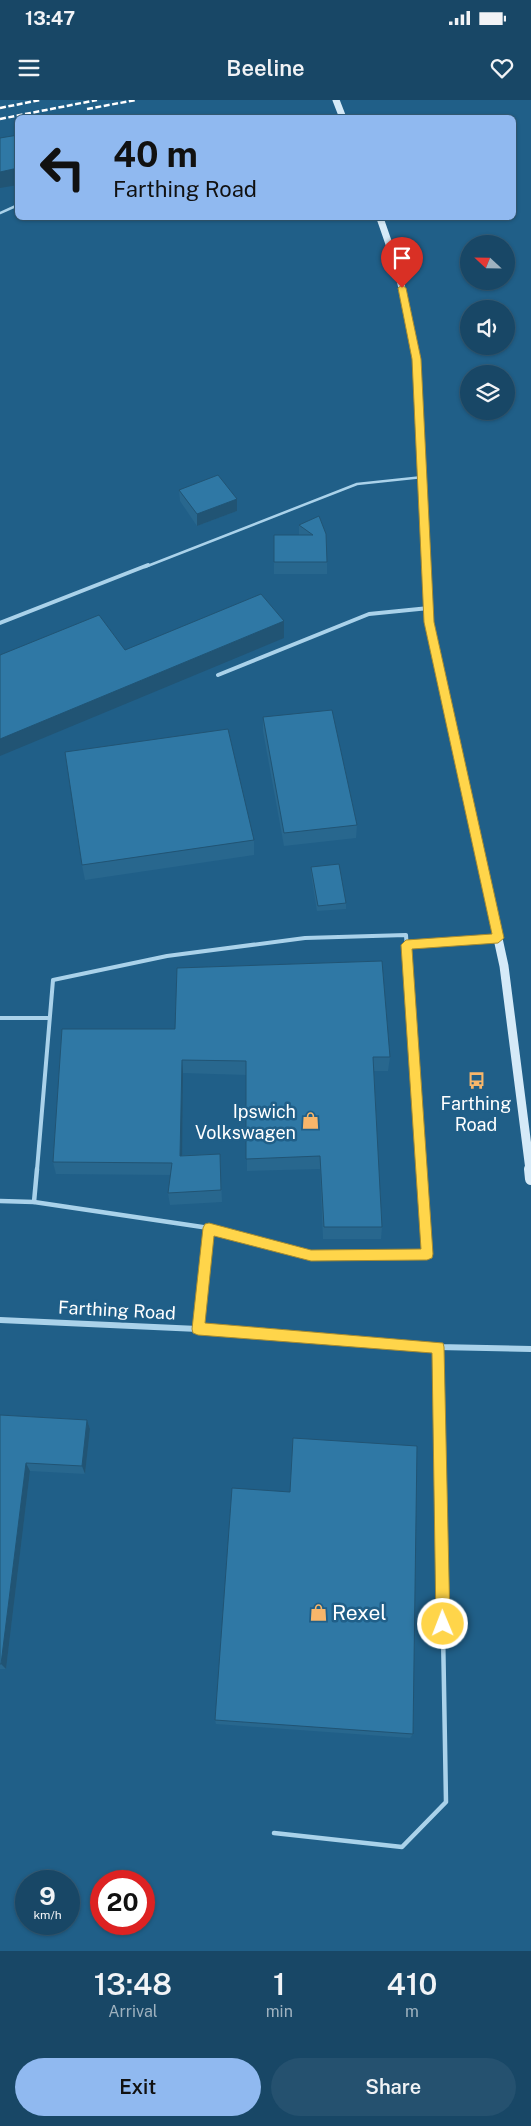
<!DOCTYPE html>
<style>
:root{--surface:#184766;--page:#25516f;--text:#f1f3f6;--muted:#9fb2bf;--line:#365f7a;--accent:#90b9f0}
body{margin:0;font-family:"Public Sans",sans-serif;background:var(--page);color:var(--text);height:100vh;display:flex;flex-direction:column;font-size:19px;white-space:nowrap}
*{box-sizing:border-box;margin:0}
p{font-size:16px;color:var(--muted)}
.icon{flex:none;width:28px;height:28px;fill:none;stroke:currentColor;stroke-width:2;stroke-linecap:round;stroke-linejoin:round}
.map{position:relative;height:1851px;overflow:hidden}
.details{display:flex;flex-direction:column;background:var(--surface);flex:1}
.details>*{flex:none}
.hud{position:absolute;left:15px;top:15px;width:501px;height:105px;border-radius:8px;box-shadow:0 1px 4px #0004,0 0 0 1px var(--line);background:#90b9f0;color:#111;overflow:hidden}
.needle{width:32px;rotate:292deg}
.buttons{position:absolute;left:460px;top:135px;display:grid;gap:10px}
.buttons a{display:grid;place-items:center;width:55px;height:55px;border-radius:50%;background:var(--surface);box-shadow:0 1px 4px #0004,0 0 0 1px var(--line);font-size:25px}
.speed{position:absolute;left:15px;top:1770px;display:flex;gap:10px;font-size:25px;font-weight:700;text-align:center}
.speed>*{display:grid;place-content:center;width:65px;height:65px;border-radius:50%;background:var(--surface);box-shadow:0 1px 4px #0004,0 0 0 1px var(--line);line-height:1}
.speed small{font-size:12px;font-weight:400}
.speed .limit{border:8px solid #d22;background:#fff;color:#111}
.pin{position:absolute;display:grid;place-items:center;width:42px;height:42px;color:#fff;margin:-51px -21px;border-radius:50% 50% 50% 0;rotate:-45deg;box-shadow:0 0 5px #0007}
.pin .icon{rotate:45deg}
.me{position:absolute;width:55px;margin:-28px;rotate:359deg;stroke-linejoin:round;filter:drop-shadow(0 0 4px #0008)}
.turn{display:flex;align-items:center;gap:18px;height:105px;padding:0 15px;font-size:22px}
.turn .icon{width:65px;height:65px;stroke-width:2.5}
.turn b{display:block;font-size:35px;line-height:42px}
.eta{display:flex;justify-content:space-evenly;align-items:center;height:85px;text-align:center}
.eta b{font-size:30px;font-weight:600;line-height:35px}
.cta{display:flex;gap:10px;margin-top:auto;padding:10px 15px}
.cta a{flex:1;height:58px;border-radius:30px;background:var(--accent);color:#111;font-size:20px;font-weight:600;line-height:58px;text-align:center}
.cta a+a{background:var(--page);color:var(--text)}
.status{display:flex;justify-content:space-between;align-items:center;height:35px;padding:0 25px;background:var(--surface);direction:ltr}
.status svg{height:14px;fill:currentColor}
header{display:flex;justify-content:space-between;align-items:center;height:65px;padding:0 15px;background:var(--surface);font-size:22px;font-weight:600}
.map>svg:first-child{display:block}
</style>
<div class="status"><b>13:47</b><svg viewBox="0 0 49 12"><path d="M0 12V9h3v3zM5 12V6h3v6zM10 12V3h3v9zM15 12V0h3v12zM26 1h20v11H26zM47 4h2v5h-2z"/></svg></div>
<header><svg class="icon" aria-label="menu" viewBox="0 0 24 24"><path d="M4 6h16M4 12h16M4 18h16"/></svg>Beeline<svg class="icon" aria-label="heart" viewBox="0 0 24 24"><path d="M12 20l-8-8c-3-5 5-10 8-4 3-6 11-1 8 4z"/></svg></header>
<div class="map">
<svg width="531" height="1851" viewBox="0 0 531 1851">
<rect width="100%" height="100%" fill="#205f88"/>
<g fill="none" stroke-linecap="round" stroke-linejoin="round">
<g stroke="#aad2ea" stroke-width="2.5">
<polyline points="0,113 18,105"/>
<polyline points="145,467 357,384 423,377"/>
</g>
<g stroke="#aad2ea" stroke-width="4">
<polyline points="0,523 148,465"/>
<polyline points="218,575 369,514 429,508"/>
<polyline points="406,845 496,838"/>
<polyline points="0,918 49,918"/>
<polyline points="37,1070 53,880 167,856 305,838 406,835 421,1070"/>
</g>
<g stroke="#aad2ea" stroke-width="4.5">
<polyline points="0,1101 34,1102 209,1128 198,1229"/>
<polyline points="34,1102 37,1069"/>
<polyline points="209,1128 311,1155 427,1154 421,1069"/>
<polyline points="274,1733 402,1747 446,1702 438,1247"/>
</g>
<polyline stroke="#aad2ea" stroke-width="6" points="0,1220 198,1229 438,1247 531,1249"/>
<g stroke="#d5eaf8" stroke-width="7">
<polyline points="336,0 343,18"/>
<polyline points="380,118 398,170 417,259 426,467"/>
</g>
<polyline stroke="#d5eaf8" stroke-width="9" points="426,465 429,522 504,866 530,1070"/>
<polyline stroke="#d5eaf8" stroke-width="12" points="530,1069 531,1079"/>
<g stroke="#fff" stroke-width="2.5" stroke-dasharray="6 2.5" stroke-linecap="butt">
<polyline points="0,8 40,0"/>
<polyline points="87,9 136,0"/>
<polyline points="0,19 97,0"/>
</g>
</g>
<g fill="#28678e">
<polygon points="179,390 237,399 237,411 197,426 180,401"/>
<polygon points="319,416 327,462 327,474 274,474 274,435 299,435 299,425"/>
<polygon points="263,617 357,725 356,738 284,746 263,631"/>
<polygon points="254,740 254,755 85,780 82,765"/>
<polygon points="311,767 346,803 346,809 317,811 311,773"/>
<polygon points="62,929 390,957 388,971 374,971 382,1127 381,1139 323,1139 320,1069 247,1071 246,975 183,973 182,1055 220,1054 222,1102 170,1105 168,1093 171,1075 56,1074 53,1062"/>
<polygon points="0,1315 87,1320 90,1329 85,1374 30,1371 6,1569 0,1569"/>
<polygon points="215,1620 413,1634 410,1638 216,1624"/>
</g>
<g fill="#215474">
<polygon points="18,68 18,85 0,88 0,72"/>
<polygon points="237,399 237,411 197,426 197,414"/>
<polygon points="284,521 284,538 0,656 0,639"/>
<polygon points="182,960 183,973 182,1068 180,1056"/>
<polygon points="87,1320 90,1329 85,1374 82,1366"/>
<polygon points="26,1363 30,1371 6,1569 1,1564"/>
</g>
<g fill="#2f78a5" stroke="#215474">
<polygon points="18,35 18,68 0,72 0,38"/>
<polygon points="218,375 237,399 197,414 179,390"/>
<polygon points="319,416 326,434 327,462 274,462 274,435 313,435 299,425"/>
<polygon points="261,494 284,521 0,639 0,555 99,515 125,550"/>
<polygon points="332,610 357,725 284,733 263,617"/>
<polygon points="228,629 254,740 82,765 65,652"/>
<polygon points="339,764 346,803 318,806 311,767"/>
<polygon points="382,861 390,957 373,957 382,1127 324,1127 320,1056 246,1059 246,961 182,960 180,1056 220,1054 221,1090 168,1093 172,1063 53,1062 62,929 175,929 177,868"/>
<polygon points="0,1315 87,1320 82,1366 26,1363 1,1564 0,1564"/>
<polygon points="293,1338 417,1346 413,1634 215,1620 232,1388 290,1392"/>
</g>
<polygon fill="#ffd54a" stroke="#a68a30" points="402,185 406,188 421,259 434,522 504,838 498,843 412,849 433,1154 432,1158 427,1160 311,1161 214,1136 205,1223 443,1243 444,1247 450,1524 448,1529 443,1531 438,1529 436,1524 432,1253 198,1235 193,1233 192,1229 203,1128 205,1124 209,1123 311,1150 421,1149 401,845 406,840 492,834 424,522 412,259 398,188"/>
<defs>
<symbol id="bus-bare" viewBox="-9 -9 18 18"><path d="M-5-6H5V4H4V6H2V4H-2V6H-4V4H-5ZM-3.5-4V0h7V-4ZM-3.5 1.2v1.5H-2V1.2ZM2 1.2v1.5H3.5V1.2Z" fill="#f8b66a" stroke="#205f88" stroke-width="2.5" paint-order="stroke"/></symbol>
<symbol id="shop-bare" viewBox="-9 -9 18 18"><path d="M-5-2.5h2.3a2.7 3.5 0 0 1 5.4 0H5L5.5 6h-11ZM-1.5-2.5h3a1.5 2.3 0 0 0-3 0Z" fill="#f8b66a" stroke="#205f88" stroke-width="2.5" paint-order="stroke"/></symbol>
</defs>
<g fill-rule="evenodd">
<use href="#bus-bare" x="464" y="968" width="25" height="25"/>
<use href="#shop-bare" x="298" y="1008" width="25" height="25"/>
<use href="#shop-bare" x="306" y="1500" width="25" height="25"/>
</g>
<g text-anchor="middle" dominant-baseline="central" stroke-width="5" stroke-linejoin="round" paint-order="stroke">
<g font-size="18" fill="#fff" stroke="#205f88">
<text x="476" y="1003">Farthing<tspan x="476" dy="21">Road</tspan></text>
<text x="296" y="1011" text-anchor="end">Ipswich<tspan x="296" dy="21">Volkswagen</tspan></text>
</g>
<g font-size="18" fill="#fff" stroke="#205f88">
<text transform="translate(117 1210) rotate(3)">Farthing Road</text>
</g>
<g font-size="21" fill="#fff" stroke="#205f88" text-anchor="start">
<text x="332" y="1512">Rexel</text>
</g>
</g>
</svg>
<div class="buttons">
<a><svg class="needle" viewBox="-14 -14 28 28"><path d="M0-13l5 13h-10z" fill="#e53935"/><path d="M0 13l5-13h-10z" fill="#9fb2bf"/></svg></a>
<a><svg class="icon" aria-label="sound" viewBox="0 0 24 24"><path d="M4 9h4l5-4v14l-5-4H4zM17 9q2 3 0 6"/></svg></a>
<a><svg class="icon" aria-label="layers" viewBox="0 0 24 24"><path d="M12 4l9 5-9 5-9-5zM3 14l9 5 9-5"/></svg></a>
</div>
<div class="speed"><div>9<small>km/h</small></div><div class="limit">20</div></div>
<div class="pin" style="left:402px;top:188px;background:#d93025"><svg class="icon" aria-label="arrive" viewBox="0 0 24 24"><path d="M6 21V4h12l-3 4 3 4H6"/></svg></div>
<svg class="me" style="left:443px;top:1524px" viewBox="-20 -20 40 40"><circle r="17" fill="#ffd54a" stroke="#fff" stroke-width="3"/><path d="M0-11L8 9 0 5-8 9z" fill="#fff"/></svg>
<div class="hud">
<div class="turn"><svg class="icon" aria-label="left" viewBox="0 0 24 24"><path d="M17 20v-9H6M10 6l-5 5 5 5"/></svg><div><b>40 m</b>Farthing Road</div></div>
</div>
</div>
<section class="details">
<div class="eta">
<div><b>13:48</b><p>Arrival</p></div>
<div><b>1</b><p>min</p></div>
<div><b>410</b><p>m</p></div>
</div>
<div class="cta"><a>Exit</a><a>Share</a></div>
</section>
